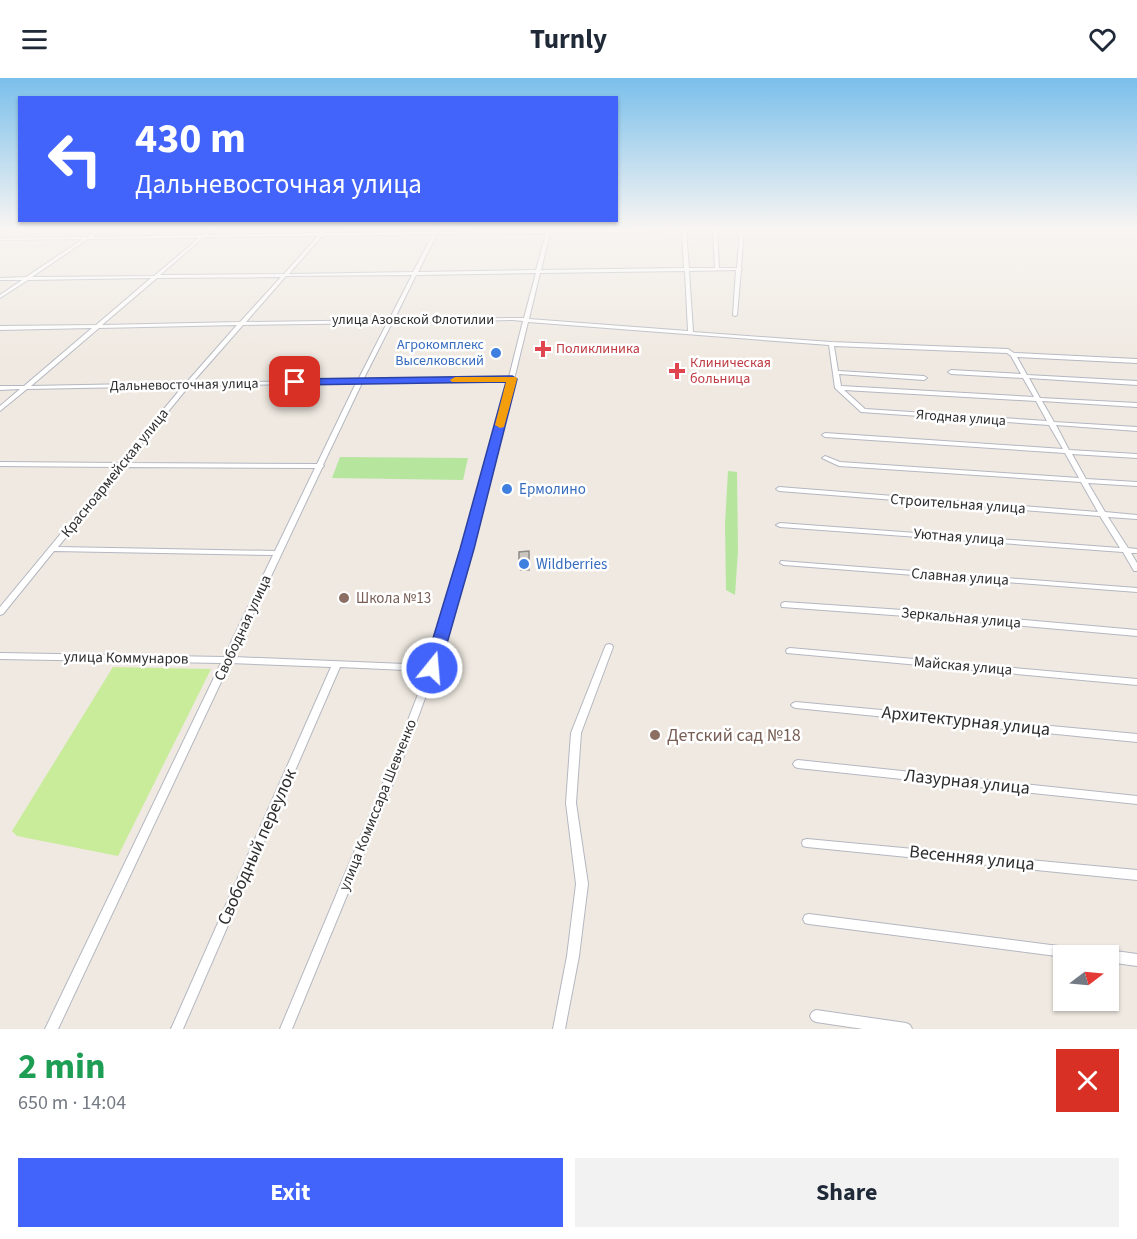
<!DOCTYPE html>
<meta charset="utf-8">
<style>
:root{--surface:#fff;--page:#f2f2f3;--text:#1f2937;--muted:#747a83;--accent:#4264fb}
body{margin:0;font-family:"Source Sans 3",sans-serif;background:var(--page);color:var(--text);height:100vh;display:flex;flex-direction:column;font-size:22px;white-space:nowrap}
*{box-sizing:border-box;margin:0}
p{font-size:20px;color:var(--muted)}
.icon{flex:none;width:33px;height:33px;fill:none;stroke:currentColor;stroke-width:2;stroke-linecap:round;stroke-linejoin:round}
.map{position:relative;height:951px;overflow:hidden}
.details{display:flex;flex-direction:column;background:var(--surface);flex:1}
.details>*{flex:none}
.hud{position:absolute;left:18px;top:18px;width:600px;height:126px;border-radius:0px;box-shadow:0 2px 4px #0004;background:#4264fb;color:#fff;overflow:hidden}
.needle{width:39px;rotate:74deg}
.tools{position:absolute;left:1053px;top:867px;display:grid;gap:12px}
.tools a{display:grid;place-items:center;width:66px;height:66px;border-radius:0px;background:var(--surface);box-shadow:0 2px 4px #0004;font-size:30px}
.pin{position:absolute;display:grid;place-items:center;width:51px;height:51px;color:#fff;margin:-26px;border-radius:12px;box-shadow:0 3px 9px #0006}
.me{position:absolute;width:66px;margin:-33px;rotate:17deg;stroke-linejoin:round;filter:drop-shadow(0 0 4px #0008)}
.turn{display:flex;align-items:center;gap:21px;height:126px;padding:0 18px;font-size:27px}
.turn .icon{width:78px;height:78px;stroke-width:2.5}
.turn b{display:block;font-size:42px;line-height:51px}
.round{display:grid;place-items:center;flex:none;width:63px;height:63px;border-radius:0px;background:var(--page)}
.head{display:flex;align-items:center;justify-content:space-between;height:102px;padding:0 18px}
h1{font-size:36px;font-weight:700;line-height:45px;color:#1e9e55}
.cta{display:flex;gap:12px;margin-top:auto;padding:12px 18px}
.cta a{flex:1;height:69px;border-radius:0px;background:var(--accent);color:#fff;font-size:24px;font-weight:700;line-height:69px;text-align:center}
.cta a+a{background:var(--page);color:var(--text)}
header{display:flex;justify-content:space-between;align-items:center;height:78px;padding:0 18px;background:var(--surface);font-size:27px;font-weight:700}
.map>svg:first-child{display:block}
</style>
<header><svg class="icon" aria-label="menu" viewBox="0 0 24 24"><path d="M4 6h16M4 12h16M4 18h16"/></svg>Turnly<svg class="icon" aria-label="heart" viewBox="0 0 24 24"><path d="M12 20l-8-8c-3-5 5-10 8-4 3-6 11-1 8 4z"/></svg></header>
<div class="map">
<svg width="1137" height="951" viewBox="0 0 1137 951">
<rect width="100%" height="100%" fill="#efe9e1"/>
<g fill="#b6e59e">
<polygon points="340,379 468,380 463,402 332,400"/>
<polygon points="728,393 737,394 738,473 735,517 726,512 725,446"/>
</g>
<polygon fill="#c9ec9a" points="113,589 211,591 118,778 17,758 12,753"/>
<g fill="none" stroke-linecap="round" stroke-linejoin="round">
<defs>
<g id="street">
<path d="M99 150H104L92 159 202 157 210 150H215L207 157 320 155 325 150H329L324 155 434 154 436 150H440L438 154 546 152 547 150H551L550 152 744 150 741 190 742 191 741 192 737 237 735 238 733 237 736 192 689 193 693 254 831 264 1008 271 1014 275 1137 281V285L1017 279 1027 297 1137 303V307L1029 300 1040 320 1137 325V329L1042 323 1054 344 1137 349V353L1056 347 1069 372 1137 376V380L1072 376 1086 401 1137 404V408L1088 405 1105 434 1137 437V441L1108 439 1128 470 1137 471V475H1131L1137 485V493H1134L1123 474 780 449 776 447 780 445 1120 470 1100 438 779 413 776 411 779 409 1098 434 1081 404 839 388 822 380 825 378 840 384 1079 400 1065 375 825 359 822 357 825 355 1063 371 1049 347 861 334 835 310 829 267 528 244 492 392 436 590 401 686 292 951H280L391 686 427 593 340 589 183 951H171L331 589 230 585 58 951H45L221 585 0 581V575L224 579 273 477 54 473 3 536 0 537V529L116 389 0 388V384L119 385 183 308 27 311 0 333V328L20 311 0 312V308H24L92 250 0 252V248L96 247 151 200 28 202 0 220V217L22 202H0V200L26 199 83 161 0 162V160L87 159ZM740 152 737 190H719L717 153ZM682 153 684 190 541 192 550 155ZM686 153H713L715 190H689ZM546 155 536 192 418 194 437 156ZM433 156 413 194 289 196 322 158ZM318 158 284 196 160 197 204 159ZM199 160 154 198 32 199 88 161ZM685 193 688 253 529 241 540 195ZM536 195 524 240H513L394 242 416 197ZM412 197 389 242 246 244 286 198ZM281 199 240 244 102 247 157 200ZM513 242 523 243 509 299 363 302 392 245ZM387 245 358 302 192 305 243 247ZM237 247 186 305 31 308 99 250ZM834 268 1007 275 1011 278 1021 296 951 292 948 294 951 296 1023 300 1034 319 841 308 839 296 924 302 927 300 924 298 838 293ZM508 303 486 392 429 587 233 579 322 390 324 388 323 387 362 305ZM356 305 317 386 126 385 189 308ZM844 312 1036 323 1047 343 865 331ZM123 389 315 390 275 473 58 469Z"/>
<polygon points="781,483 1137,510 1137,514 784,487 780,485"/>
<polygon points="785,524 947,535 1137,552 1137,558 947,541 782,529 781,527 782,525"/>
<polygon points="609,566 612,567 613,569 581,655 576,725 588,806 579,878 565,951 553,951 567,878 576,806 566,725 571,655 605,569 606,567"/>
<polygon points="790,570 1137,601 1137,607 787,575 786,573 787,571"/>
<polygon points="796,624 1137,656 1137,664 796,630 793,629 791,627 793,625"/>
<polygon points="798,682 1137,718 1137,726 798,690 795,689 793,686 795,683"/>
<polygon points="807,761 1137,792 1137,802 807,769 803,768 802,765 803,762"/>
<polygon points="809,836 1105,874 1108,872 1137,876 1137,888 1108,884 1108,878 1064,878 1064,879 809,846 805,845 803,841 805,837"/>
<polygon points="816,932 906,945 910,947 912,951 863,951 816,944 812,942 810,938 812,934"/>
</g>
</defs>
<use href="#street" stroke="#b4b7c1" stroke-width="2"/>
<use href="#street" fill="#fff" fill-rule="evenodd"/>
</g>
<polygon fill="#afaba4" points="529,473 530,493 520,493 519,474"/>
<polygon fill="#cbc7bf" stroke="#8e8b86" stroke-width="1.5" points="529,473 529,483 519,483 519,474"/>
<linearGradient id="sky" x2="0" y2="1"><stop stop-color="#7abfeb"/><stop offset="0.53" stop-color="#f8f5f2"/><stop offset="1" stop-color="#f8f5f2" stop-opacity="0"/></linearGradient>
<rect width="1137" height="283" fill="url(#sky)"/>
<polygon fill="#4264fb" stroke="#2b41a3" stroke-width="1.5" points="512,298 517,301 474,471 440,590 437,594 426,594 424,590 460,471 506,304 295,307 290,304 295,301"/>
<polygon fill="#f59e0b" points="455,299 516,299 517,301 504,349 500,350 495,347 506,304 452,304 450,302"/>
<g fill="#e0444e" stroke="#fff" stroke-width="2">
<path d="M540 262h6v6h6v6h-6v6h-6v-6h-6v-6h6z"/>
<path d="M674 284h6v6h6v6h-6v6h-6v-6h-6v-6h6z"/>
</g>
<g fill="#3f7fe0" stroke="#fff" stroke-width="2">
<circle cx="496" cy="275" r="6"/>
<circle cx="507" cy="411" r="6"/>
<circle cx="524" cy="486" r="6"/>
</g>
<g fill="#8d6e63" stroke="#fff" stroke-width="2">
<circle cx="344" cy="520" r="6"/>
<circle cx="655" cy="657" r="6"/>
</g>
<g text-anchor="middle" dominant-baseline="central" stroke-width="5" stroke-linejoin="round" paint-order="stroke">
<g font-size="14" fill="#2e2e2e" stroke="#fff">
<text x="413" y="242">улица Азовской Флотилии</text>
<text transform="translate(184 307) rotate(-1)">Дальневосточная улица</text>
<text transform="translate(961 340) rotate(4)">Ягодная улица</text>
</g>
<g font-size="14" fill="#366cbe" stroke="#fff" text-anchor="end">
<text x="484" y="267">Агрокомплекс<tspan x="484" dy="16">Выселковский</tspan></text>
</g>
<g font-size="14" fill="#be3a42" stroke="#fff" text-anchor="start">
<text x="556" y="271">Поликлиника</text>
<text x="690" y="285">Клиническая<tspan x="690" dy="16">больница</tspan></text>
</g>
<g font-size="15" fill="#2e2e2e" stroke="#fff">
<text transform="translate(115 395) rotate(-51)">Красноармейская улица</text>
<text transform="translate(958 426) rotate(4)">Строительная улица</text>
<text transform="translate(959 459) rotate(4)">Уютная улица</text>
<text transform="translate(960 499) rotate(4)">Славная улица</text>
<text transform="translate(961 540) rotate(5)">Зеркальная улица</text>
<text transform="translate(243 550) rotate(-65)">Свободная улица</text>
<text transform="translate(126 580) rotate(1)">улица Коммунаров</text>
<text transform="translate(963 588) rotate(5)">Майская улица</text>
<text transform="translate(378 727) rotate(-68)">улица Комиссара Шевченко</text>
</g>
<g font-size="15" fill="#366cbe" stroke="#fff" text-anchor="start">
<text x="519" y="411">Ермолино</text>
<text x="536" y="486">Wildberries</text>
</g>
<g font-size="15" fill="#785e54" stroke="#fff" text-anchor="start">
<text x="356" y="520">Школа №13</text>
</g>
<g font-size="18" fill="#2e2e2e" stroke="#fff">
<text transform="translate(966 643) rotate(6)">Архитектурная улица</text>
<text transform="translate(967 704) rotate(6)">Лазурная улица</text>
<text transform="translate(257 769) rotate(-66)">Свободный переулок</text>
<text transform="translate(972 780) rotate(6)">Весенняя улица</text>
</g>
<g font-size="18" fill="#785e54" stroke="#fff" text-anchor="start">
<text x="667" y="657">Детский сад №18</text>
</g>
</g>
</svg>
<div class="tools">
<a><svg class="needle" viewBox="-14 -14 28 28"><path d="M0-13l5 13h-10z" fill="#e53935"/><path d="M0 13l5-13h-10z" fill="#747a83"/></svg></a>
</div>
<div class="pin" style="left:295px;top:304px;background:#d93025"><svg class="icon" aria-label="arrive" viewBox="0 0 24 24"><path d="M6 21V4h12l-3 4 3 4H6"/></svg></div>
<svg class="me" style="left:432px;top:590px" viewBox="-20 -20 40 40"><circle r="17" fill="#4264fb" stroke="#fff" stroke-width="3"/><path d="M0-11L8 9 0 5-8 9z" fill="#fff"/></svg>
<div class="hud">
<div class="turn"><svg class="icon" aria-label="left" viewBox="0 0 24 24"><path d="M17 20v-9H6M10 6l-5 5 5 5"/></svg><div><b>430 m</b>Дальневосточная улица</div></div>
</div>
</div>
<section class="details">
<div class="head"><div><h1>2 min</h1><p>650 m · 14:04</p></div><a class="round" style="background:#d93025;color:#fff"><svg class="icon" aria-label="close" viewBox="0 0 24 24"><path d="M6 6l12 12M18 6L6 18"/></svg></a></div>
<div class="cta"><a>Exit</a><a>Share</a></div>
</section>
